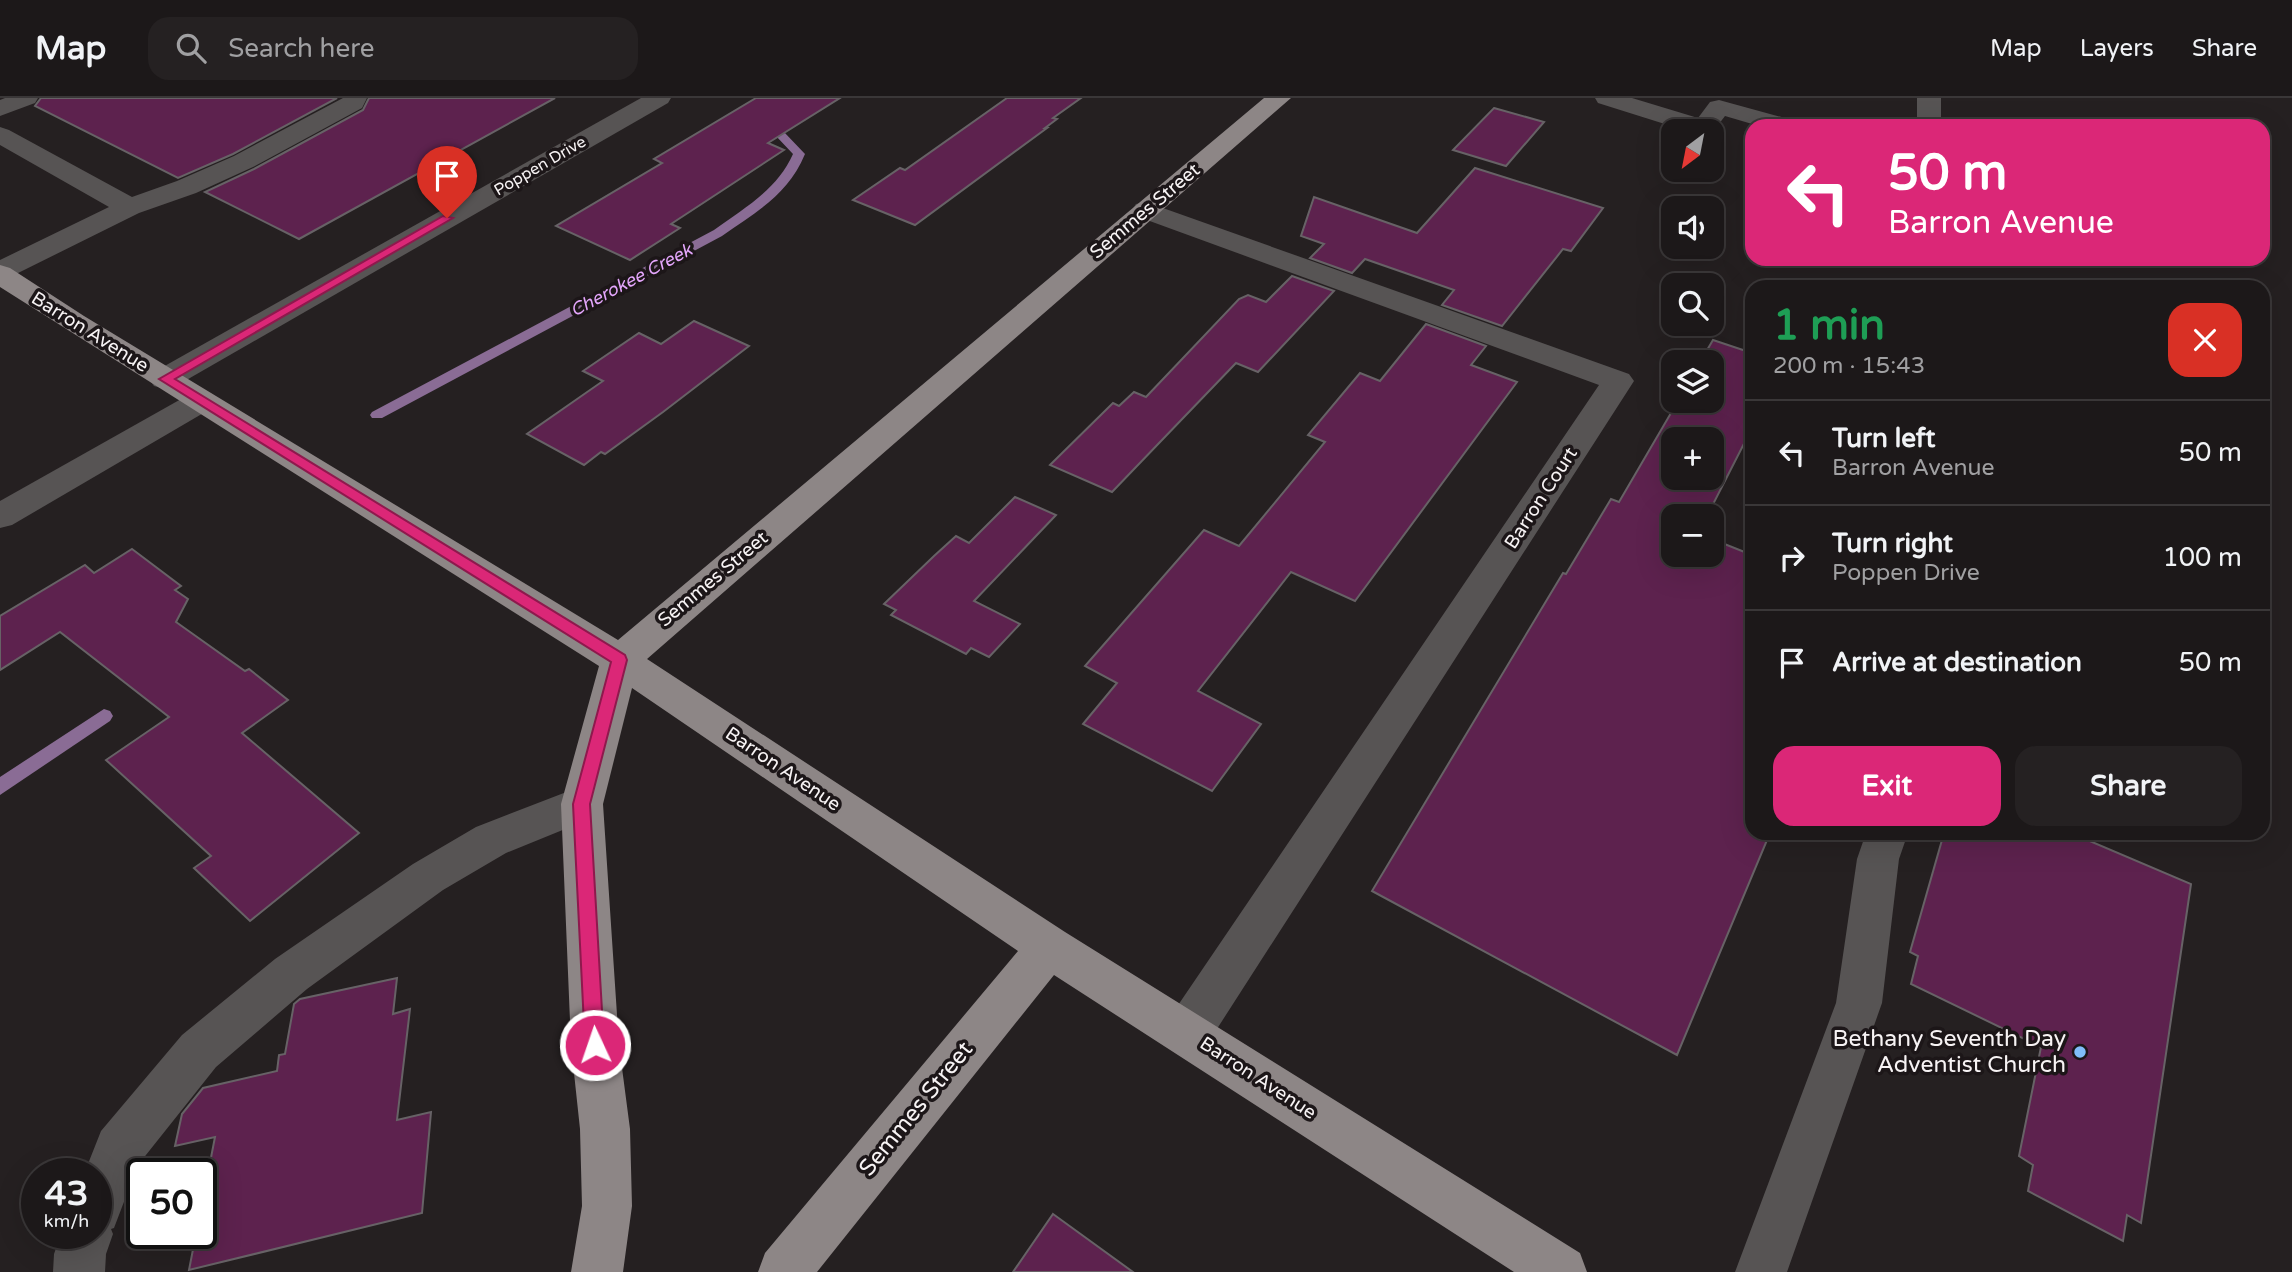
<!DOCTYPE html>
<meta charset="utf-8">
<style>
:root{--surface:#1c1819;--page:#252122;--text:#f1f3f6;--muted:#a0a0a2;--line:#3a3738;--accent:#db2777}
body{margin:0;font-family:"Varela Round",sans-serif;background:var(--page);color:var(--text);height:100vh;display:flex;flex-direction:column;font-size:26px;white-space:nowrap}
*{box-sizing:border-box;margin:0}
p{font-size:23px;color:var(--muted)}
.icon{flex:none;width:38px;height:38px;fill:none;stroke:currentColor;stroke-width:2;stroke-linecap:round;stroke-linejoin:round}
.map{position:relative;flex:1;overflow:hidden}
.side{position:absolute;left:1745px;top:182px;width:525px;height:560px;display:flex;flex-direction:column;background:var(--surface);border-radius:21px;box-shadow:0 7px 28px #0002,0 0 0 2px var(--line)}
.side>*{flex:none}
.guide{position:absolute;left:1745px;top:21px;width:525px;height:147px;border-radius:21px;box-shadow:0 7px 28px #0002,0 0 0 2px var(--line);background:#db2777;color:#fff;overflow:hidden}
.needle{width:46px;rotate:212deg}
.buttons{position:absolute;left:1661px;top:21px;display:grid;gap:14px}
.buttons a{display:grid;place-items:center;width:63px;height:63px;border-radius:14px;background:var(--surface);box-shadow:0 7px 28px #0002,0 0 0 2px var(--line);font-size:35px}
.speed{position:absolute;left:21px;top:1060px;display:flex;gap:14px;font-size:35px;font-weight:700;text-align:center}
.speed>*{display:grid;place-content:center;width:91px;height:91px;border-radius:50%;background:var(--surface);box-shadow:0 7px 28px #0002,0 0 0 2px var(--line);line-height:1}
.speed small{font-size:18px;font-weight:400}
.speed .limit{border:4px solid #111;border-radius:10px;background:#fff;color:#111}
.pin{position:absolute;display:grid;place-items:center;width:60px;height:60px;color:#fff;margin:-72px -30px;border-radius:50% 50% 50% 0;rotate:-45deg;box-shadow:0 0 7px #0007}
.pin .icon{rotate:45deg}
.me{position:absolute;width:77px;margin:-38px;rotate:357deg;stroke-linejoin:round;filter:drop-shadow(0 0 5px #0008)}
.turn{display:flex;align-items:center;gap:24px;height:147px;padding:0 28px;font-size:32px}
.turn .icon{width:91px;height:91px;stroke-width:2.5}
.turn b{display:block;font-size:49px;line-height:60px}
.round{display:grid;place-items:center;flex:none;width:74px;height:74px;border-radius:21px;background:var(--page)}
.overview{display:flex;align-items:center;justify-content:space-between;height:119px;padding:0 28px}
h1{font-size:42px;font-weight:700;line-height:52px;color:#1e9e55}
.action{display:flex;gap:14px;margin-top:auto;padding:14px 28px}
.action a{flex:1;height:80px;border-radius:21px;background:var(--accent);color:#fff;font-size:28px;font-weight:700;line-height:80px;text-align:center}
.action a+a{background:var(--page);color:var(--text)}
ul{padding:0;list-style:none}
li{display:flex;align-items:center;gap:21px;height:105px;padding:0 28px;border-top:2px solid var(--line)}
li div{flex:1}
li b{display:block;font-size:26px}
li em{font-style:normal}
header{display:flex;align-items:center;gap:42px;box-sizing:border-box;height:98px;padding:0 35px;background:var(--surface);border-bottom:2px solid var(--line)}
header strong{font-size:33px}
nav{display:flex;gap:38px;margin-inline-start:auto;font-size:24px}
.search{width:490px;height:63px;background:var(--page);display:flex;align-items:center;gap:18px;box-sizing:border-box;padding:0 24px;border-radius:21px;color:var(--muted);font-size:26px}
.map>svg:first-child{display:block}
</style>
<header>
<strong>Map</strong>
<div class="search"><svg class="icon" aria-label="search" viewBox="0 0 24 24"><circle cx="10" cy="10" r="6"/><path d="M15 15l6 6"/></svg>Search here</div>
<nav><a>Map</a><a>Layers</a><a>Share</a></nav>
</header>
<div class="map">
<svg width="2292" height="1174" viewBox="0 0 2292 1174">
<rect width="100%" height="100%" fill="#252021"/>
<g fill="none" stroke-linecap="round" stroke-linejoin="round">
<g fill="#8a6c95" fill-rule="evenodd">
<path d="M762 26 784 34 805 56C788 97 757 113 722 138L382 320H372L370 317 372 314 714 132C744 110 777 92 793 56L776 38 758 31V27Z"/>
<polygon points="104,611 110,613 113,618 110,623 0,697 0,679"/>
</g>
</g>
<g fill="#5d224e" stroke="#676266" stroke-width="2" fill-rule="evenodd">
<polygon points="41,0 337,0 233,56 178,80 35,8"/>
<polygon points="369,0 555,0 299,141 205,94 254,71 363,12"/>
<polygon points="756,0 840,0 768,45 784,52 671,126 680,130 630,162 556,128 662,65 654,61"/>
<polygon points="1007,0 1081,0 1053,20 1057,21 1045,30 1047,30 915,127 853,102 900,70 905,72"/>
<polygon points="1494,10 1544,24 1506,68 1453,52"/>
<polygon points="1475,70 1603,110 1571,153 1563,151 1502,228 1442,207 1454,192 1365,161 1352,175 1310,160 1324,146 1301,138 1314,99 1417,135"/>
<polygon points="1292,178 1334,193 1258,274 1236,265 1112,394 1050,367 1113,305 1119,308 1134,294 1146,299 1239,201 1248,197 1266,204"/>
<polygon points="694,223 749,248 663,314 605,356 601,354 584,367 527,336 603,283 583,273 639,235 661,246"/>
<polygon points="1426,226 1486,248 1471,267 1517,284 1355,503 1291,474 1198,593 1261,626 1212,693 1083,626 1117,585 1085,568 1204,432 1239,448 1325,344 1308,337 1360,275 1380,283"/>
<path d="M1713 242 1752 255V330L1707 418H1673V457H1712V441L1752 457V735H1770L1677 957 1372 793 1563 475 1566 476 1611 401 1619 404 1678 303H1712V264H1700ZM1673 341H1712V380H1673Z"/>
<polygon points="1015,399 1056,417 974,503 1020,526 989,559 971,550 966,556 891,517 896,512 884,506 934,458 956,438 969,445"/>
<polygon points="132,451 181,488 175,492 188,501 176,524 245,573 249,571 288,602 242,635 359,735 250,823 194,770 211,758 106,662 169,619 60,534 0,572 0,518 85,467 94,475"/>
<polygon points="1944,735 2071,735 2191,786 2141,1125 2127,1117 2123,1143 2028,1093 2033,1067 2019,1058 2041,949 1911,886 1918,858 1910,854"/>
<polygon points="397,880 393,916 410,911 397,1022 431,1014 422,1115 189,1172 196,1136 201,1136 201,1111 215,1039 175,1048 182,1016 203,990 277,973 279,957 285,956 294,906 300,901"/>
<polygon points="1053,1116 1133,1174 1013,1174"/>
</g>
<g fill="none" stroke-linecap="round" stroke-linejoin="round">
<g fill="#575454" fill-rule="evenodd">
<polygon points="5,0 38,0 35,5 0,18 0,2"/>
<polygon points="343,0 367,0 362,10 253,69 196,95 139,115 10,179 0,182 0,162 109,109 0,47 0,29 9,32 132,99 177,83 234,58"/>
<polygon points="641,0 671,0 668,5 176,288 165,291 154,288 149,281 154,274"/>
<polygon points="1595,0 1632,0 1698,20 1710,4 1719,2 1796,23 1800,28 1759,28 1725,18 1712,35 1687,33 1598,5"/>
<polygon points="1917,0 1941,0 1941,23 1939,28 1913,28 1917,23"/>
<polygon points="1146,104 1629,276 1634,283 1204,951 1187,957 1170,951 1164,935 1170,919 1599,287 1136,118 1132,112 1136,106"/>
<polygon points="201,293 212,296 217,303 212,310 12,427 0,430 0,403 190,296"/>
<polygon points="582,688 597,694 603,706 597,718 506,755 443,792 307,891 216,969 138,1067 114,1130 111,1131 113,1136 106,1156 105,1174 53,1174 54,1156 61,1136 96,1136 96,1076 84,1076 101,1033 182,937 275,861 413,766 476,729"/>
<polygon points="1866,735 1908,735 1899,761 1882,905 1787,1174 1735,1174 1836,905 1857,761"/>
</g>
<polygon fill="#8d8686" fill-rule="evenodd" points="1264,0 1291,0 647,561 1065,834 1580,1155 1587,1174 1514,1174 1054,877 817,1174 758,1174 765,1155 1018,853 632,590 603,706 619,947 630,1031 632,1108 623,1174 571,1174 582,1108 580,1031 571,947 561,706 599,568 0,189 0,167 10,170 84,218 618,542"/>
</g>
<polygon fill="#db2777" stroke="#8e194d" stroke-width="2" points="443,118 453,120 175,281 625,557 627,562 590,706 604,947 602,953 595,956 588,953 585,947 573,706 611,564 159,281"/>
<circle fill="#80bdfa" stroke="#1c1618" stroke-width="2.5" cx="2080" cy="954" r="7"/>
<g text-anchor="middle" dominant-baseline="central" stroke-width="7" stroke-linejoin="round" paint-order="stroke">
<g font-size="16" fill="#f7f3f4" stroke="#1c1618">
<text transform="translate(540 68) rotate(-30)">Poppen Drive</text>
</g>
<g font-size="18" font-style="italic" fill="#e4a6fc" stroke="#1c1618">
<text transform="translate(631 182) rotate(-28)">Cherokee Creek</text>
</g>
<g font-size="19" fill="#f7f3f4" stroke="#1c1618">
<text transform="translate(1145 113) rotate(-40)">Semmes Street</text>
<text transform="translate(90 234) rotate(32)">Barron Avenue</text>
<text transform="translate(1541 400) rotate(-57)">Barron Court</text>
<text transform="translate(713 481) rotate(-40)">Semmes Street</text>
<text transform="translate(783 671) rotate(34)">Barron Avenue</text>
<text transform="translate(1258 980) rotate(33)">Barron Avenue</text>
</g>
<g font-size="23" fill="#f7f3f4" stroke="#1c1618" text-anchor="end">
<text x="2066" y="941">Bethany Seventh Day<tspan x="2066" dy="26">Adventist Church</tspan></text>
</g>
<g font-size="23" fill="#f7f3f4" stroke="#1c1618">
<text transform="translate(916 1011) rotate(-51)">Semmes Street</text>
</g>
</g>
</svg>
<div class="buttons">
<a><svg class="needle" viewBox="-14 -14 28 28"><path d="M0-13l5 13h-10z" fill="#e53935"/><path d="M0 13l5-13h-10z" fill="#a0a0a2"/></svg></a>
<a><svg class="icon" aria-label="sound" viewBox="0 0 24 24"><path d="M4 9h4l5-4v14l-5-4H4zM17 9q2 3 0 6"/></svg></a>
<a><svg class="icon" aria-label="search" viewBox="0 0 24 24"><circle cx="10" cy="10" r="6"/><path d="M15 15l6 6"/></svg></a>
<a><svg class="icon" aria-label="layers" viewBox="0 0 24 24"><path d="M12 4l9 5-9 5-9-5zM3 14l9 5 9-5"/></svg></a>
<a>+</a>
<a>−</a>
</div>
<div class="speed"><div>43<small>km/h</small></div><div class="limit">50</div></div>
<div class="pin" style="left:447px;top:120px;background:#d93025"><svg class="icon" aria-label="arrive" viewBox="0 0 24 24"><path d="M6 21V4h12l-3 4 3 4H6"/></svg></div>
<svg class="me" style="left:595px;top:947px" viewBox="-20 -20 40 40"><circle r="17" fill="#db2777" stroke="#fff" stroke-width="3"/><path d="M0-11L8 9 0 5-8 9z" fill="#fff"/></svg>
<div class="guide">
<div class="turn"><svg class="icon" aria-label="left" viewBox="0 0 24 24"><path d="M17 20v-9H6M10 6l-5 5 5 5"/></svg><div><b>50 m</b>Barron Avenue</div></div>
</div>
<section class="side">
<div class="overview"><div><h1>1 min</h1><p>200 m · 15:43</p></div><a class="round" style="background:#d93025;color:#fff"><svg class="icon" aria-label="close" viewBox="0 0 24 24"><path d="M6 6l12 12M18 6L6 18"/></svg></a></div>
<ul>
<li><svg class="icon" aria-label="left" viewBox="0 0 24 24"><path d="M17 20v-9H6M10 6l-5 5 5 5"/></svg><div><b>Turn left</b><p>Barron Avenue</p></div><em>50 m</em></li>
<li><svg class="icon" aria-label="right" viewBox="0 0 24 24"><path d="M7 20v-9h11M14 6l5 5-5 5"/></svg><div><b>Turn right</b><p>Poppen Drive</p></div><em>100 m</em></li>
<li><svg class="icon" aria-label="arrive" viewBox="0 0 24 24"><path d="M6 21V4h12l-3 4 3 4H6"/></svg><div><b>Arrive at destination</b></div><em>50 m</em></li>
</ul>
<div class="action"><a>Exit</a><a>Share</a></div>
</section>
</div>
